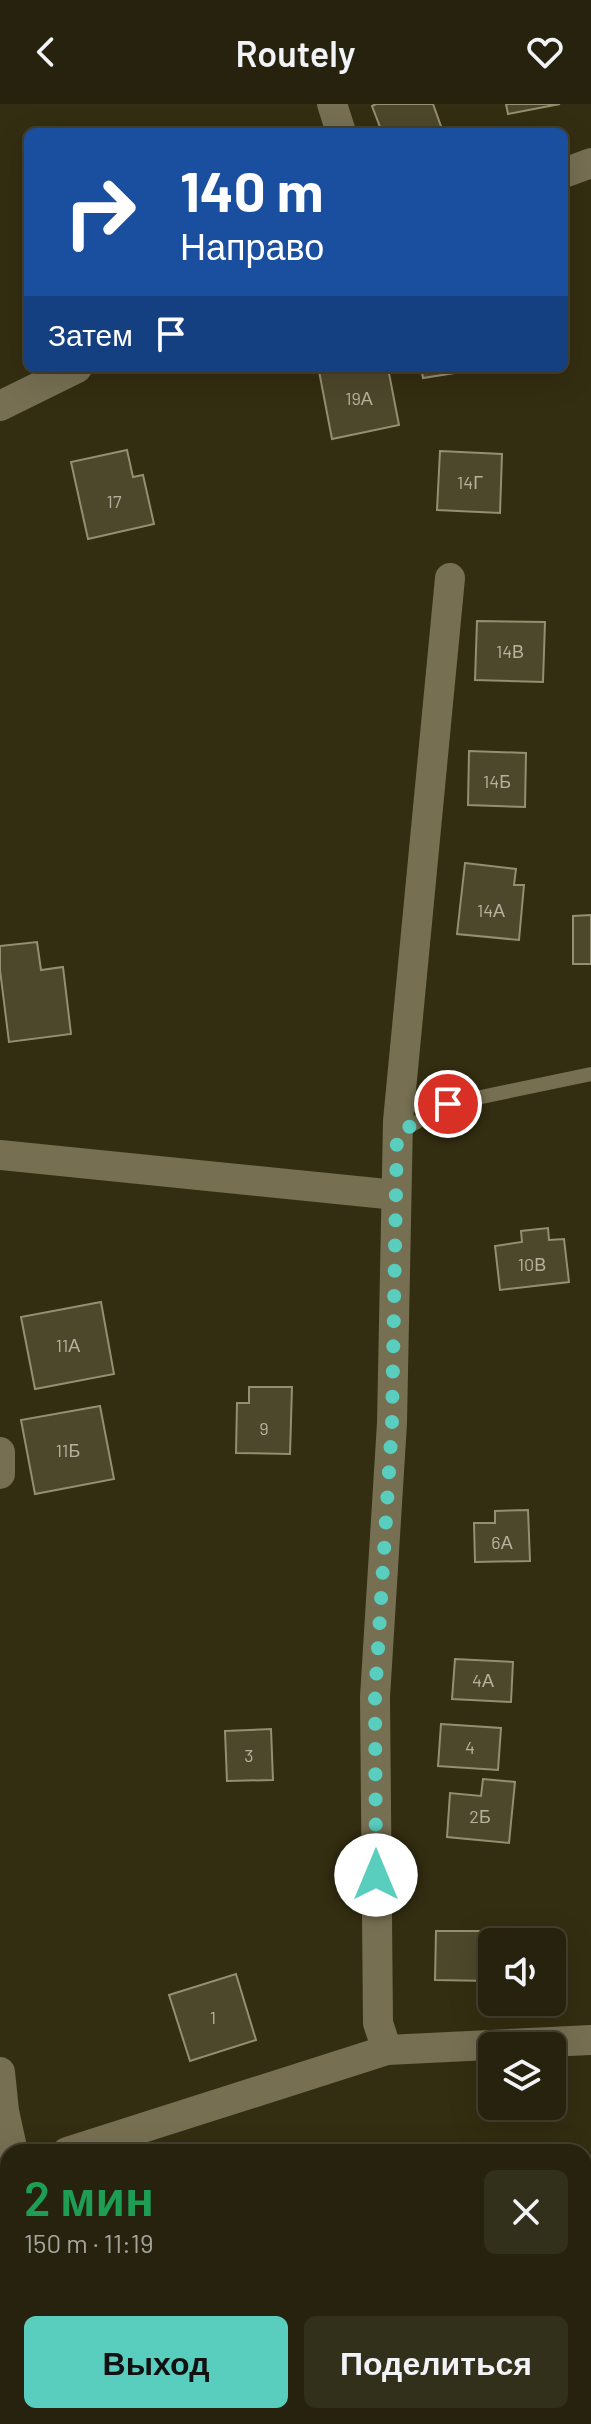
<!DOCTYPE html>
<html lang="ru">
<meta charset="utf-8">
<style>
:root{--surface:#26220d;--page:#322f1b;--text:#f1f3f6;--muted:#a4a49d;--line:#423f2e;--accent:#59cebf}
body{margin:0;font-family:Barlow,sans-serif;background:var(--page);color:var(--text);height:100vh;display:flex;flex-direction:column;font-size:30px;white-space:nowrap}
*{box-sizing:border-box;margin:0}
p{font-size:26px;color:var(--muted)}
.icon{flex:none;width:44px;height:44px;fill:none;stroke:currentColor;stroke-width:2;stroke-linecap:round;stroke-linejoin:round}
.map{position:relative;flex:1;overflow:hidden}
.panel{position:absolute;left:0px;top:2040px;width:592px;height:280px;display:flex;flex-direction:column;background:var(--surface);border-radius:24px 24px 0 0;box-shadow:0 8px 32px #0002,0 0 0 2px var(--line)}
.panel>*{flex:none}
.top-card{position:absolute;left:24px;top:24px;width:544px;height:244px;border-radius:12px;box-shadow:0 8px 32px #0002,0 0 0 2px var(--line);background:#1a4fa0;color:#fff;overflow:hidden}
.fabs{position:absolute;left:478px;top:1824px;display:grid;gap:16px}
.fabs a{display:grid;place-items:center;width:88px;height:88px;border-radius:12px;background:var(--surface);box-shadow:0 8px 32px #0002,0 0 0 2px var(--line);font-size:40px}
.pin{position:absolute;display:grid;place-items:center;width:68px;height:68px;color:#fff;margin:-34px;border:4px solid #fff;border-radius:50%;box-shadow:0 2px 8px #0007}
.me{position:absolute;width:88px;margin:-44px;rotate:0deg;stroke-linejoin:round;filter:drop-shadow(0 0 6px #0008)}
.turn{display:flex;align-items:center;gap:28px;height:168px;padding:0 24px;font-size:36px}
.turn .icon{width:104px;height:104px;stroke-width:2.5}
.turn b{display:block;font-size:56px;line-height:68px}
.then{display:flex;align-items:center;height:76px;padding:0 24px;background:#0003;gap:16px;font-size:30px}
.round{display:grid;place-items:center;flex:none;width:84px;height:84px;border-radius:12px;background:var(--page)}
.summary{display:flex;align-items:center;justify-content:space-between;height:136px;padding:0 24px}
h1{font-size:48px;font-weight:600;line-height:60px;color:#1e9e55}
.cta{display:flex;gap:16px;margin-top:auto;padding:16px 24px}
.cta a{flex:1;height:92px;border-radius:12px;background:var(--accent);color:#111;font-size:32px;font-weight:600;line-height:92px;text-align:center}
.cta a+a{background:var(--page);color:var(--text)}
header{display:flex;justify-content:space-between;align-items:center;height:104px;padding:0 24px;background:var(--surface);font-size:36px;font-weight:600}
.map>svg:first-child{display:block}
</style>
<header><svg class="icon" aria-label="back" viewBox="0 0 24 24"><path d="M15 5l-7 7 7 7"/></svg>Routely<svg class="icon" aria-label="heart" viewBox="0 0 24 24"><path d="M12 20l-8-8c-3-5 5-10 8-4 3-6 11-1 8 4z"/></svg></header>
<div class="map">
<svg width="591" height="2320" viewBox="0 0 591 2320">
<rect width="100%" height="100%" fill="#332d11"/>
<g fill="#4d472b" stroke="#958e6f" stroke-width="2">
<polygon points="376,0 433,0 443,28 382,28 372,2"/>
<polygon points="506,0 560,0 508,10"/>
<polygon points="334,264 388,264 399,321 332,335 319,267"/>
<polygon points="421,264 468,264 468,267 423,274"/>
<polygon points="127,346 133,373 143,371 154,420 88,435 71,358"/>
<polygon points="440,347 502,350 500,409 437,406"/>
<polygon points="477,517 545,518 543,578 475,576"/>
<polygon points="469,647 526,649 525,703 468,701"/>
<polygon points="465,759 516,765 514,781 524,781 519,836 457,830"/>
<polygon points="591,811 591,860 573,860 573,812"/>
<polygon points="37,838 41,866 63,863 71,930 9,938 0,866 0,842"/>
<polygon points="548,1124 549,1136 564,1135 569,1178 500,1186 495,1142 522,1138 521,1127"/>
<polygon points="101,1198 114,1270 35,1285 21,1213"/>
<polygon points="249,1283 292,1283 290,1350 236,1349 237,1299 249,1299"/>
<polygon points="100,1302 114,1375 35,1390 21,1316"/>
<polygon points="528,1406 530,1457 475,1458 474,1419 495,1419 495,1407"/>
<polygon points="455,1555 513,1558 511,1598 452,1595"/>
<polygon points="441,1620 501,1624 498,1666 438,1662"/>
<polygon points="271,1625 273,1676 227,1677 225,1627"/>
<polygon points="483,1675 515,1678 509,1739 447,1733 450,1689 481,1692"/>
<polygon points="436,1827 500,1827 500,1838 492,1838 492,1877 435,1876"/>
<polygon points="236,1870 256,1936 190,1957 169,1891"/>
<polygon points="0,2270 8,2299 8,2312 12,2312 14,2320 0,2320"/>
<polygon points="406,2312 467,2312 469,2320 407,2320"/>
<polygon points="517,2312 573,2312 575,2320 519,2320"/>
</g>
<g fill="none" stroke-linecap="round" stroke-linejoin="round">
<polyline stroke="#766f52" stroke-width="14" points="398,1029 448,1000 591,970"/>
<g stroke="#766f52" stroke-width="30">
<polyline points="332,0 341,28"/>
<polyline points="564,69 591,59"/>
<polyline points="0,302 77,264"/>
<polyline points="0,1051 396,1091"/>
<polyline points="0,1348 0,1370"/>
<polyline points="387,1946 378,1919 375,1593 392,1319 398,1017 450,474"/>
<polyline points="0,1968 4,2007 13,2048"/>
<polyline points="67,2048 387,1946 591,1936"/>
<polyline points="76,2312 78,2320"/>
</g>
</g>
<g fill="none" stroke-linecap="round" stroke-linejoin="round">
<polyline stroke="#59cebf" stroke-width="14" stroke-dasharray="0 25.2" points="376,1771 375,1593 392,1319 397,1030 448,1000"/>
</g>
<g text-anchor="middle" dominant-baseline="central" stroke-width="7" stroke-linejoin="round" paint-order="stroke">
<g font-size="18" fill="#b5b29e">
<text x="359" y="294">19А</text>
<text x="470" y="378">14Г</text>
<text x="114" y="397">17</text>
<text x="510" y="547">14В</text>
<text x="497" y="677">14Б</text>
<text x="491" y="806">14А</text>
<text x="532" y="1160">10В</text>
<text x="68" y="1241">11А</text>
<text x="264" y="1324">9</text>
<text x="68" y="1346">11Б</text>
<text x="502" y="1438">6А</text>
<text x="483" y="1576">4А</text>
<text x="470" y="1643">4</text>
<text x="249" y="1651">3</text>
<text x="480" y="1712">2Б</text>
<text x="213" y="1913">1</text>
</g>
</g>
</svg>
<div class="fabs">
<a><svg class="icon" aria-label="sound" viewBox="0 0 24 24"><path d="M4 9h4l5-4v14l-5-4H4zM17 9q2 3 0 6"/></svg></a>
<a><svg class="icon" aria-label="layers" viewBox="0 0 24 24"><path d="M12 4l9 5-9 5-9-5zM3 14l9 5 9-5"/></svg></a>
</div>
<div class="pin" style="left:448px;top:1000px;background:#d93025"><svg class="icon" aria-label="arrive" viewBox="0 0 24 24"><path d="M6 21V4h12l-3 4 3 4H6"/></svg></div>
<svg class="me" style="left:376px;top:1771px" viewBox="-20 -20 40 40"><circle r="19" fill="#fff"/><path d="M0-13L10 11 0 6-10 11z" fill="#59cebf"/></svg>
<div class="top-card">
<div class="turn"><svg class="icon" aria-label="right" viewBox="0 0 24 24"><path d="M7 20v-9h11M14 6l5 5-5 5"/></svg><div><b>140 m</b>Направо</div></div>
<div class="then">Затем<svg class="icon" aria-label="arrive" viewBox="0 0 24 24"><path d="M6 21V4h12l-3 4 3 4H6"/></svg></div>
</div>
<section class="panel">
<div class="summary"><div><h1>2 мин</h1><p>150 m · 11:19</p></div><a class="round"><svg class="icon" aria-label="close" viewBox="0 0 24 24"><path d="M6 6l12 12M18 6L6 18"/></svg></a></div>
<div class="cta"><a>Выход</a><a>Поделиться</a></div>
</section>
</div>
